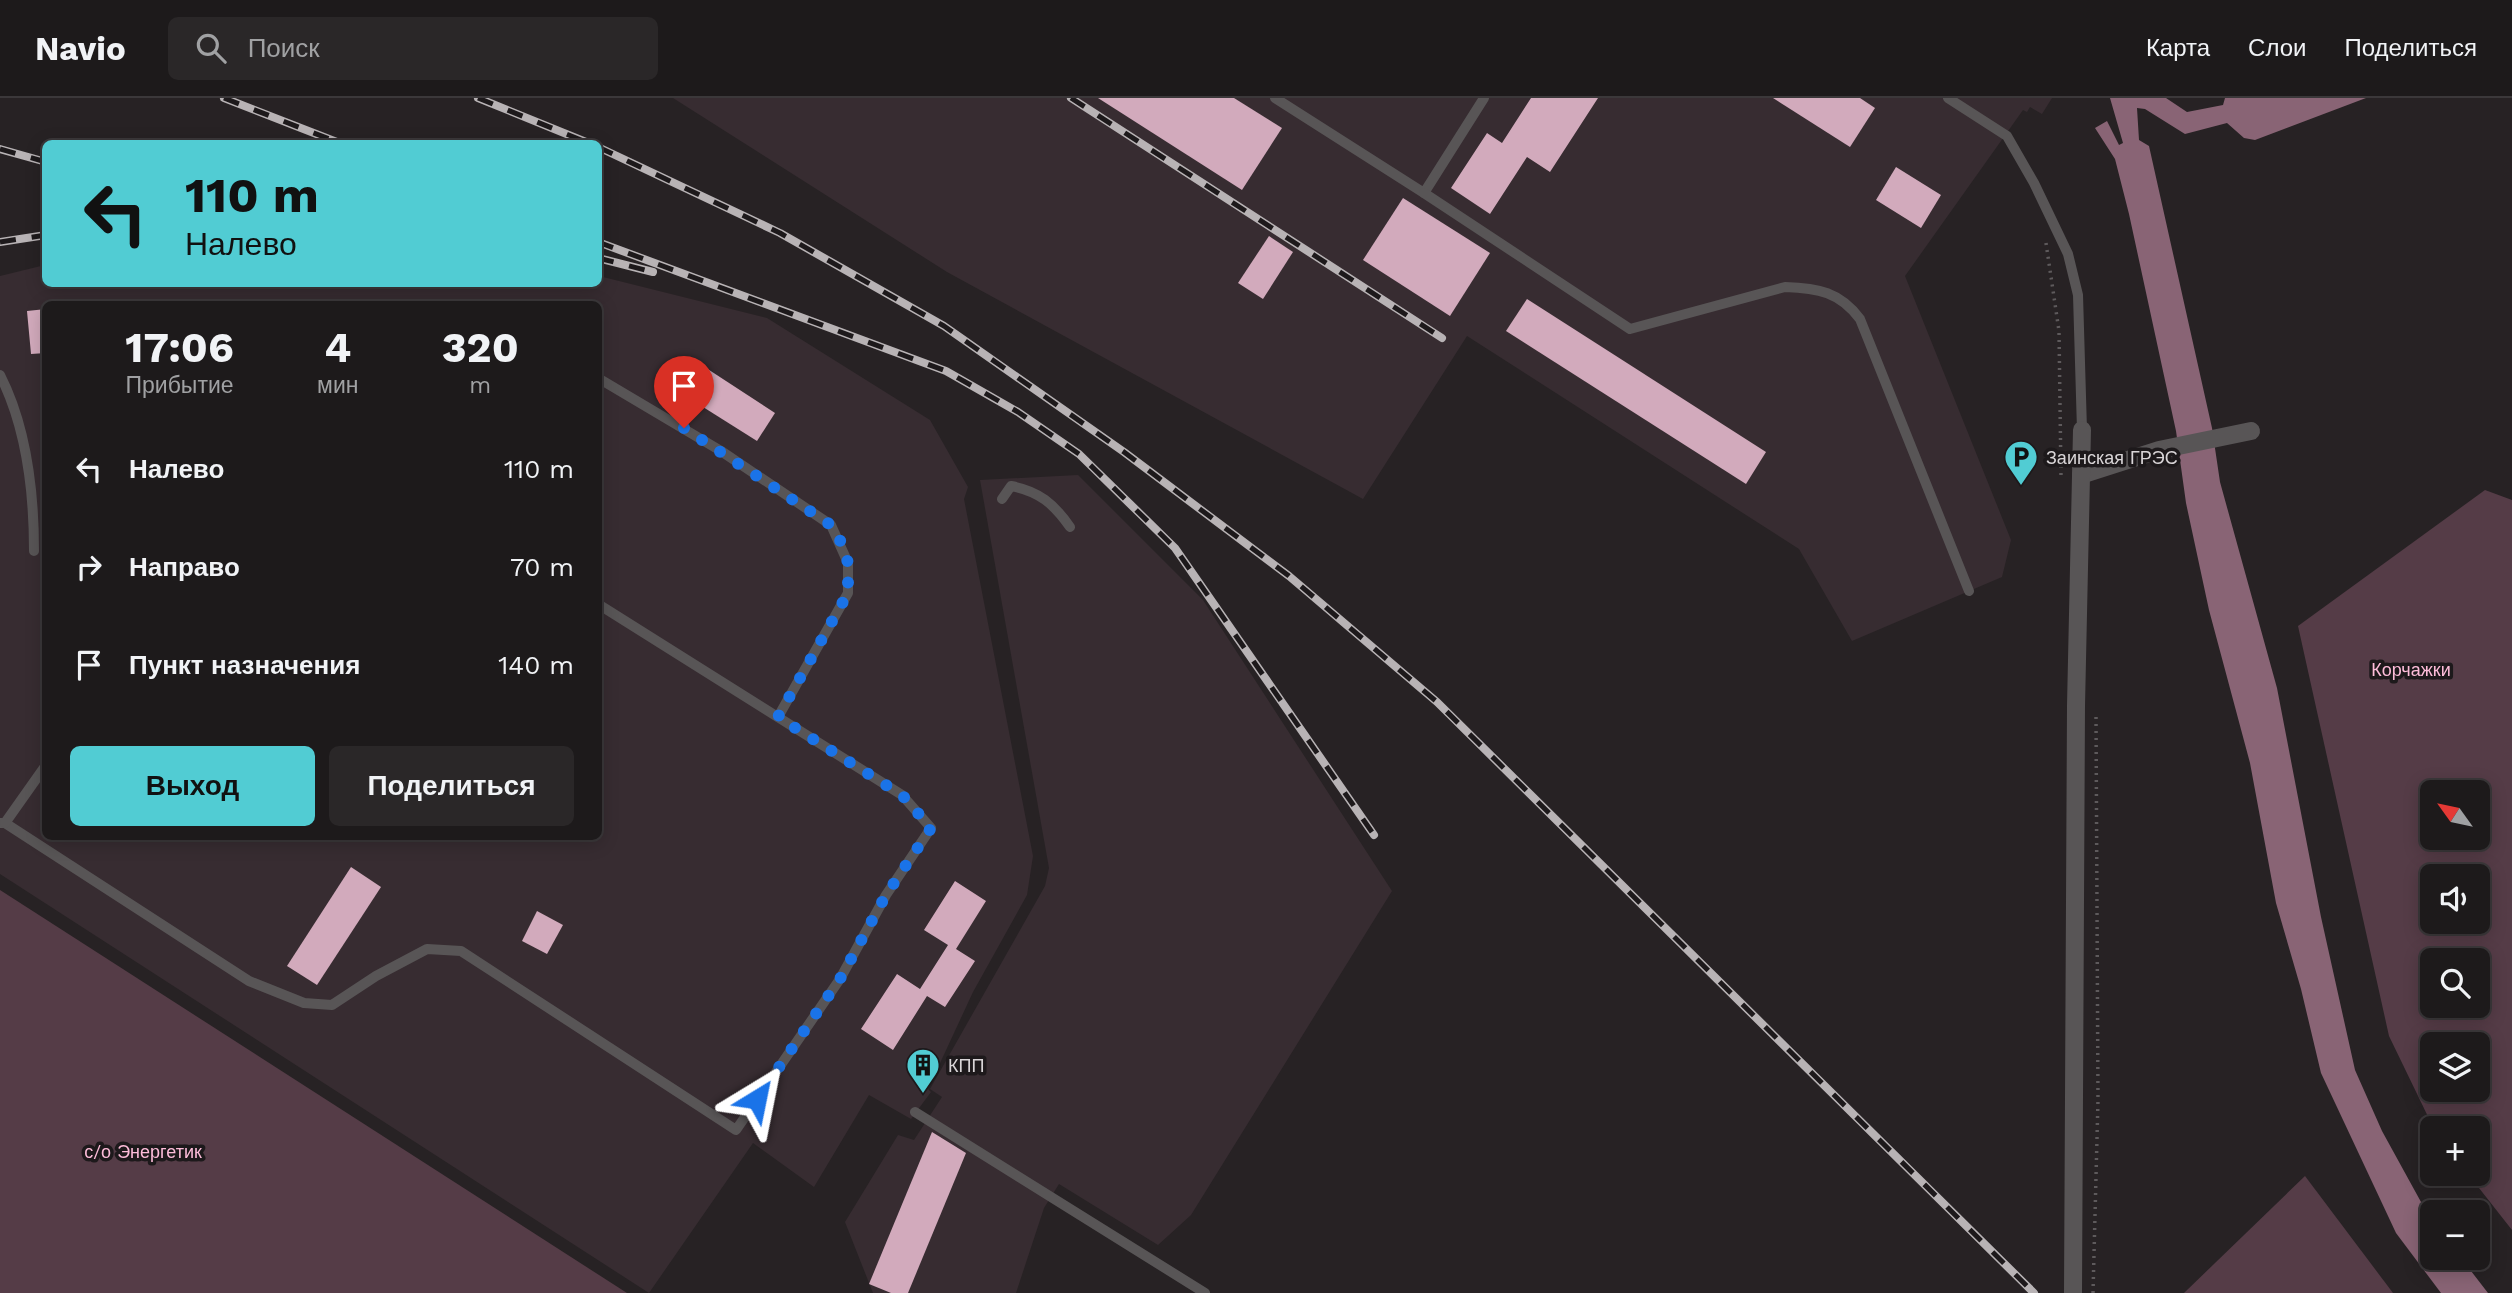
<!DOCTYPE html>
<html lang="ru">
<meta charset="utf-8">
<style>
:root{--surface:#1d1a1b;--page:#2a2728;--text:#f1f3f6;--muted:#a0a1a3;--line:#3b383a;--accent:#51ccd3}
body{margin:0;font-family:"Work Sans",sans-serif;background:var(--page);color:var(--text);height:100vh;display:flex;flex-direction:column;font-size:26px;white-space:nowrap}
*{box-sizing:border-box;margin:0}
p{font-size:23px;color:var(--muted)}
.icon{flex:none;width:38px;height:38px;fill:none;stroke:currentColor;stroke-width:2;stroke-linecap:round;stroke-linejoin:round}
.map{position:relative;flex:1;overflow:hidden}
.panel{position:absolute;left:42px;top:203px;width:560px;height:539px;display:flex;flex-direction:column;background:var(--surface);border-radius:10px;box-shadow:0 4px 18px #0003,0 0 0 2px var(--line)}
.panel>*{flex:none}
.hud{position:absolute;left:42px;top:42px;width:560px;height:147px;border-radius:10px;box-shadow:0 4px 18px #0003,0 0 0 2px var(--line);background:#51ccd3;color:#111;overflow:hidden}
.needle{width:46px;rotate:303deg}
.controls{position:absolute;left:2420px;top:682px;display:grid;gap:14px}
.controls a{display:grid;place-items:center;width:70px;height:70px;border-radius:10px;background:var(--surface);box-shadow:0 4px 18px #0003,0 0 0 2px var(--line);font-size:35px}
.pin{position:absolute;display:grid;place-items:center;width:60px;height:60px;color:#fff;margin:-72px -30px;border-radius:50% 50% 50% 0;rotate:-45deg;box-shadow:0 0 7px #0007}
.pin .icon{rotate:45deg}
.me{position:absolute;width:77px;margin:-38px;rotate:35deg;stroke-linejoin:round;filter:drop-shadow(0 0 5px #0008)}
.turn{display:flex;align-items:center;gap:24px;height:147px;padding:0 28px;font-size:32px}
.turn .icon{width:91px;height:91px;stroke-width:2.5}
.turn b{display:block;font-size:49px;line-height:60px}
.eta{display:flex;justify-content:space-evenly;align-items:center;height:119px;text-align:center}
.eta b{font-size:42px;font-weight:700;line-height:49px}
.button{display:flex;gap:14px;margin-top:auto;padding:14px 28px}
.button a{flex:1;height:80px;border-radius:10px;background:var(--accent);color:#111;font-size:28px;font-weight:700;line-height:80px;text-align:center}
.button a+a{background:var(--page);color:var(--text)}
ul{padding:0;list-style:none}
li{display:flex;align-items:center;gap:21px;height:98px;padding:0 28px}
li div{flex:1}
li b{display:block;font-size:26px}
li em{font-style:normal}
header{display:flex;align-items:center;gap:42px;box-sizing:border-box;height:98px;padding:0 35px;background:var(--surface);border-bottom:2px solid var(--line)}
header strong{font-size:33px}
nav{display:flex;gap:38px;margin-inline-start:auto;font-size:24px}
.search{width:490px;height:63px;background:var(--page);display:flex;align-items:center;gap:18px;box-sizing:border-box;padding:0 24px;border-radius:10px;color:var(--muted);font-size:26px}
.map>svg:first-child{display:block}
</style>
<header>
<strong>Navio</strong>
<div class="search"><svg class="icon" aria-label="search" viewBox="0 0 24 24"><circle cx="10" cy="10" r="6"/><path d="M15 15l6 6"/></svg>Поиск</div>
<nav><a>Карта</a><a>Слои</a><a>Поделиться</a></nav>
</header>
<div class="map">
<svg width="2512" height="1195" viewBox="0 0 2512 1195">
<rect width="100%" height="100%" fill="#272224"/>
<g fill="#372c31" fill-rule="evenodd">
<polygon points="673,0 2052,0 2042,16 2030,9 2027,14 2023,12 1905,178 2011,442 2002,479 1852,543 1799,451 1467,238 1363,401 947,174"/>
<path d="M45 167 46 186H598L599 178 767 220 930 322 968 389 964 401 1033 758 1027 797 973 894 928 991 931 994 911 1021 869 997 814 1089 753 1045 649 1195 0 776V178ZM46 206H598V738H46Z"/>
<polygon points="1078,377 1203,502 1392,793 1191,1117 1158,1147 1059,1086 1044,1110 1016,1195 873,1195 845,1124 898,1037 914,1042 942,999 930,991 1045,788 1049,770 980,382"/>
</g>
<g fill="#553c47" fill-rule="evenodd">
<path d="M2485 392 2512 402V1132L2468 1076H2478V1031H2434L2389 938 2298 528ZM2432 695H2478V740H2432ZM2432 779H2478V824H2432ZM2432 863H2478V908H2432ZM2432 947H2478V992H2432Z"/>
<polygon points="0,792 627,1195 0,1195"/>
<polygon points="2305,1078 2393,1195 2184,1195"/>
</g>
<polygon fill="#896475" points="2110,0 2166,0 2187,14 2223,7 2225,0 2366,0 2255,42 2244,40 2227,25 2185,36 2145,11 2137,10 2139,42 2149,48 2212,330 2220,384 2277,590 2321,819 2355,972 2382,1033 2432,1124 2432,1160 2461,1160 2488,1195 2441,1195 2396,1135 2321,975 2301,891 2276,805 2250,665 2209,512 2186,405 2176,333 2129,116 2115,61 2095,30 2107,23 2119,47 2123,45"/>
<g fill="#d2aabc">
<polygon points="1098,0 1234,0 1282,30 1242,92"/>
<polygon points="1531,0 1598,0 1550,74 1527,59 1490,116 1451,90 1487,35 1502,45"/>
<polygon points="1773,0 1860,0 1875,10 1850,49"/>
<polygon points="1896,69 1941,97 1921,130 1876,102"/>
<polygon points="1403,100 1490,155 1450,218 1363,162"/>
<polygon points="1269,138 1293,154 1263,201 1238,185"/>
<polygon points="1527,201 1766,354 1746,386 1506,233"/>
<polygon points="46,211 46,255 31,256 27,213"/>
<polygon points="703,268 775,315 757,343 684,297"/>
<polygon points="351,769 381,789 317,887 287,868"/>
<polygon points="955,783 986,803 956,851 975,863 945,909 927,898 893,952 861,931 897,876 920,891 948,847 924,832"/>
<polygon points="537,813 563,827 547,856 522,843"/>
<polygon points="932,1034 966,1055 908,1195 891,1195 869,1186"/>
</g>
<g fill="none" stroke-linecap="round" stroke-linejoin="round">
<g stroke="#5e5a5c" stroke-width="3.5" stroke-dasharray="2 5" stroke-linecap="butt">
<polyline points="2046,145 2059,233 2061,378"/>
<polyline points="2093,1195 2098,1002 2096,616"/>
</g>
<g stroke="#585556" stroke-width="10">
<polyline points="1275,0 1424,95 1484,0"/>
<polyline points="1948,0 2007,38 2034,85 2068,156 2078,197 2082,332"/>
<path d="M1424 95 1630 231 1785 189C1818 190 1840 194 1860 221L1969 493"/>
<path d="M0 277C27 330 34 394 34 453"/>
<polyline points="598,280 721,353 831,427 848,465 848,495 778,619"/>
<path d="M1002 401 1011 388C1039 393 1054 406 1070 429"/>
<polyline points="0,725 5,725 249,883 304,905 332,907 376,878 427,851 461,853 736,1032 840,881 886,797 931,730 902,697 598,506"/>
<polyline points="5,725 46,667"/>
<polyline points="915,1014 1205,1195"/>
</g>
<polyline stroke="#585556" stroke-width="18" points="2081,377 2159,352 2251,333"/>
<polyline stroke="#585556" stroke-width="18" points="2073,1195 2076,608 2082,332"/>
<defs>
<g id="rail">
<polyline points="224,0 342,46"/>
<polyline points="478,0 591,46"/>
<polyline points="1071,0 1442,240"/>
<polyline points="598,49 780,135 944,228 1124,354 1289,478 1437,604 2034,1195"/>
<polyline points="0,51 46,64"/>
<polyline points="0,144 46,137"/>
<polyline points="598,144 946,273 1018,314 1079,356 1175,450 1374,737"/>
<polyline points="598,160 653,174"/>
</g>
</defs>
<use href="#rail" stroke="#b8b3b5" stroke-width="8"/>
<use href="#rail" stroke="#1d191b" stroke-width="5" stroke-dasharray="16" stroke-linecap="butt"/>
</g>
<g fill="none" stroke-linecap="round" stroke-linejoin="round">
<polyline stroke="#1a73e8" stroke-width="12" stroke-dasharray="0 21.6" points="684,330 831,427 842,446 848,465 848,495 778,619 902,697 931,730 886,797 840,881 757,1001"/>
</g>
<defs>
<symbol id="parking-pin" viewBox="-11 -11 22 30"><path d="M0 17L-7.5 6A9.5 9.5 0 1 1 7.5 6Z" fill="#51ccd3" stroke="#1d191b"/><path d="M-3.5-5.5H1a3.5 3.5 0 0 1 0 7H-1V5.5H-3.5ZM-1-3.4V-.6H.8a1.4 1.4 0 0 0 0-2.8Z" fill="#111"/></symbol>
<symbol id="building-pin" viewBox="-11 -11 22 30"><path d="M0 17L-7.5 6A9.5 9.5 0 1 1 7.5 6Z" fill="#51ccd3" stroke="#1d191b"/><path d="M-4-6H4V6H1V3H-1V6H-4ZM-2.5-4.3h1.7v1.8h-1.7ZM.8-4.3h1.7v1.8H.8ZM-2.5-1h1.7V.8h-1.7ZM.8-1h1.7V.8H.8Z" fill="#111"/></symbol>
</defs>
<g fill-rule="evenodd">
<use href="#parking-pin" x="2002" y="340" width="38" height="52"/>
<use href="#building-pin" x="904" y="948" width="38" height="52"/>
</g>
<g text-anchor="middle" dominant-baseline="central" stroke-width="7" stroke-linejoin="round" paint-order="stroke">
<g font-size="18" fill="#d9d5d7" stroke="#1d191b" text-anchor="start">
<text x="2046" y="359">Заинская ГРЭС</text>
<text x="948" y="967">КПП</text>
</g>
<g font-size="18" fill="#fdbcd9" stroke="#1d191b">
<text x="2411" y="571">Корчажки</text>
<text x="143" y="1053">с/о Энергетик</text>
</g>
</g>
</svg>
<div class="controls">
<a><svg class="needle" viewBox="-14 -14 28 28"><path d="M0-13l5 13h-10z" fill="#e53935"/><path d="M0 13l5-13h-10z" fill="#a0a1a3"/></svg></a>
<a><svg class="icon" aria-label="sound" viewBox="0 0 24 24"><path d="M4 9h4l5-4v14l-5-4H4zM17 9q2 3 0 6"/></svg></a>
<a><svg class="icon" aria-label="search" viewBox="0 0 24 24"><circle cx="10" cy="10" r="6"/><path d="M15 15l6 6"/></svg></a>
<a><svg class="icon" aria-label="layers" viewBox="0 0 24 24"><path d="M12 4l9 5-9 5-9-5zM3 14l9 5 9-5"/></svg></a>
<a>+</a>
<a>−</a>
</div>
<div class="pin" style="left:684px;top:330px;background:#d93025"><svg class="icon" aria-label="arrive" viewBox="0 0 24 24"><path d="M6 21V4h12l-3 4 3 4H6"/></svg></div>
<svg class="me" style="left:757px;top:1001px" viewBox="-20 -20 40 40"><path d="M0-17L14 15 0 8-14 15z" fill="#1a73e8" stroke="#fff" stroke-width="4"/></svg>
<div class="hud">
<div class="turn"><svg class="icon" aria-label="left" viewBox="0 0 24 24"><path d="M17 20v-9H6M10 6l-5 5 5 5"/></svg><div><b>110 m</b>Налево</div></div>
</div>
<section class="panel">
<div class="eta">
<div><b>17:06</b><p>Прибытие</p></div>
<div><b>4</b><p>мин</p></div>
<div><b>320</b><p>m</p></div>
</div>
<ul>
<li><svg class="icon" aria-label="left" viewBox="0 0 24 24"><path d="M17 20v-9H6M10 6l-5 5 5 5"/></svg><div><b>Налево</b></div><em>110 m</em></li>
<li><svg class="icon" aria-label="right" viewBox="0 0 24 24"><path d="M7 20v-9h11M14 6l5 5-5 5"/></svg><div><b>Направо</b></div><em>70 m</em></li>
<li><svg class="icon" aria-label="arrive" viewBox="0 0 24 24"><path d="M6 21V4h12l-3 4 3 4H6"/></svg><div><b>Пункт назначения</b></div><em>140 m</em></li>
</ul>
<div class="button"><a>Выход</a><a>Поделиться</a></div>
</section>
</div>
